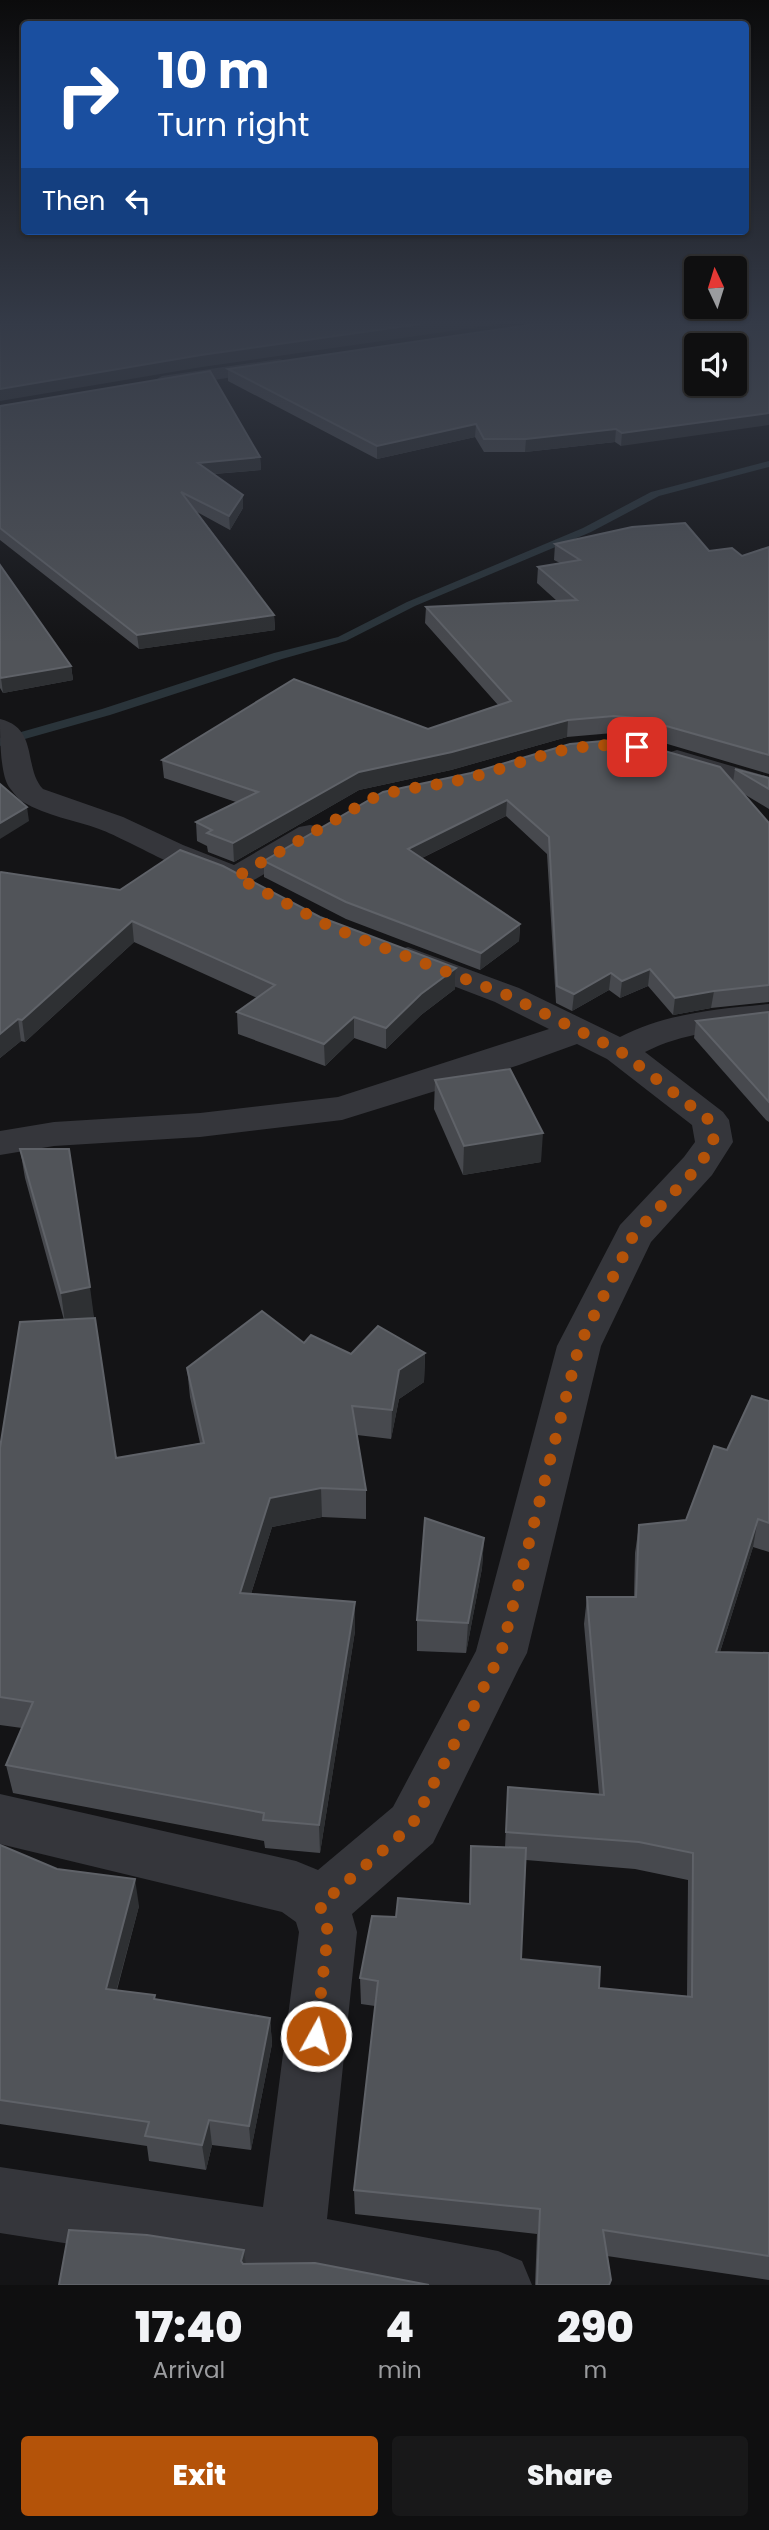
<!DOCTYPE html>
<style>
:root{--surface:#0f0f10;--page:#181819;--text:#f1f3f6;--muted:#9b9c9f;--line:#2f2f30;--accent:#b45309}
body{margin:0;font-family:Poppins,sans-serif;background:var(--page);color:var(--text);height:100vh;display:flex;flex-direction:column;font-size:26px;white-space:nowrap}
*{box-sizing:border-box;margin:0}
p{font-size:23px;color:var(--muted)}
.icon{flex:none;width:38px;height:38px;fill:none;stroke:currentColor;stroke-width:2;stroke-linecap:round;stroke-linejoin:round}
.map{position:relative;height:2285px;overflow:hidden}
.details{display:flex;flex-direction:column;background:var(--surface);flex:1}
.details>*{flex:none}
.top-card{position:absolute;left:21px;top:21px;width:728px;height:214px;border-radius:7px;box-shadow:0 2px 5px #0004,0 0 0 2px var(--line);background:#1a4fa0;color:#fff;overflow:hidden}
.needle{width:46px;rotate:356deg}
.fabs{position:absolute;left:684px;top:256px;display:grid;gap:14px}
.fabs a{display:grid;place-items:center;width:63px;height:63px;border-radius:7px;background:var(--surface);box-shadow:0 2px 5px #0004,0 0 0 2px var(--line);font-size:35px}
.pin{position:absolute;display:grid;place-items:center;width:60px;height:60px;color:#fff;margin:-30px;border-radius:14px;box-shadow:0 4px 10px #0006}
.me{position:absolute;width:77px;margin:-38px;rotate:7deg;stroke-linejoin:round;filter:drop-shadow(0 0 5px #0008)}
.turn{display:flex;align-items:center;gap:24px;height:147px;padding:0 21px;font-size:32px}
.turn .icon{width:91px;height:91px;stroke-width:2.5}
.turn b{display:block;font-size:49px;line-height:60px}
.then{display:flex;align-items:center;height:66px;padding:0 21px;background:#0003;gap:14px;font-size:26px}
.eta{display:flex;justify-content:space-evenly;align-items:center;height:119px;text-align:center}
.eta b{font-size:42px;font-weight:800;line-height:49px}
.cta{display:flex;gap:14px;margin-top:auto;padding:14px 21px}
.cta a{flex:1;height:80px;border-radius:7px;background:var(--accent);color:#fff;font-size:28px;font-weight:800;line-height:80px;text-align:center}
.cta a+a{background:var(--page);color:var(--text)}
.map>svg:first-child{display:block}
</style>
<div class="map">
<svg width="769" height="2285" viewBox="0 0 769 2285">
<rect width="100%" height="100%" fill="#141416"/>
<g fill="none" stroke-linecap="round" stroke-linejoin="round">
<polygon fill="#2a343a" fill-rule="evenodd" points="769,461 769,467 659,496 591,532 415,606 346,641 282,659 110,715 0,746 0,738 102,709 274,653 338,637 407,602 583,528 651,492"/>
<g fill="#35363b" fill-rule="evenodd">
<polygon points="279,359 286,361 288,365 286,369 162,388 152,382 162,376"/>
<path d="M0 719C39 728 23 768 43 789L123 817 183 845 234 865 299 827 310 825 321 827 325 834 321 841 247 884C212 892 135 842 99 829 75 820 46 816 23 802 18 799 13 792 9 787 0 774 0 735 0 719Z"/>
<polygon points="677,750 769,777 769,795 667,765 663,759 667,753"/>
<path d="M408 947 519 988 620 1037C666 1013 718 1009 769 1004V1026C725 1030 684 1032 645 1052L723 1112 729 1120 733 1142 712 1175 651 1242 601 1346 527 1653 519 1668 433 1843 352 1914 357 1932 327 2219 498 2251 522 2261 532 2285H326L314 2283V2285H246L250 2272 0 2233V2167L263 2207 299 1932 296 1922 282 1912 0 1844V1794L296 1861 318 1870 393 1807 476 1651 557 1346 620 1225 684 1157 695 1142 692 1125 607 1059 577 1044 519 1065 342 1120 200 1137 54 1146 0 1155V1131L54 1122 200 1113 338 1097 549 1029 495 1002 396 964 391 957 396 950Z"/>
</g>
</g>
<g fill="#47494e" fill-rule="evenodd">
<polygon points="769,324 621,446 615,442 525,452 484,452 475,437 377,459 228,381 228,369"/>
<polygon points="0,406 260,457 261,470 214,474 243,508 230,530 197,512 274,615 275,630 139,649 0,540"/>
<polygon points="555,544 709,551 742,556 769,547 769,774 637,735 613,733 567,737 451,770 359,790 234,862 208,852 207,846 197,841 196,822 236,802 164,778 162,760 428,729 498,705 425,623 426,607 557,601 537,583 538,567 560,563 554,560"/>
<polygon points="0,565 71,666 73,680 3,693 0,688"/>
<polygon points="735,769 769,778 769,809 744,794 769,823 769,1002 711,1008 673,1015 648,986 620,998 609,990 572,1011 556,1003 547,854 506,816 422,858 520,924 519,941 480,970 346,919 264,877 264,861 383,792 733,782"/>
<polygon points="0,873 320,917 456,968 455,989 421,1015 386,1049 354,1038 325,1066 238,1034 237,1012 257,998 134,942 25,1042 21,1041 0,1058"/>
<polygon points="769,1012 769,1122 766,1120 694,1038 696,1021"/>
<polygon points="435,1080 541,1162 463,1175 434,1109"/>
<polygon points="20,1149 94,1317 86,1318 116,1458 200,1443 190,1397 187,1368 304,1343 351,1354 425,1353 424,1382 399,1399 391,1439 357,1435 366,1490 366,1519 322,1517 272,1527 251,1594 355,1631 320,1853 265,1848 264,1841 13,1793 6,1765 22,1728 0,1725 0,1448 64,1320 25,1178"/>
<path d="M769 1401V1552L753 1547 720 1652 769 1653V2280L607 2256 610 2285H535L537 2234 355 2214 354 2190 375 2006 361 2004 360 1978 396 1917 469 1904 471 1846 505 1847 508 1787 599 1794 584 1624 587 1597H634L635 1553 639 1525 686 1520 727 1450ZM526 1860 635 1869 688 1880 687 1996 599 1988 521 1959Z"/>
<polygon points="484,1538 482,1568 466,1653 417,1651 417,1620"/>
<polygon points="0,1845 139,1906 117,1990 156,2000 270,2018 272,2044 251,2150 212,2145 206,2170 149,2161 147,2146 0,2124"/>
</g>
<g fill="#2e3033">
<polygon points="420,324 499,324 202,367 0,401 0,389 201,355"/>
<polygon points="769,413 769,425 621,446 622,433"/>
<polygon points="476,424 475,437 377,459 377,446"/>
<polygon points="616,429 615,442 525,452 526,439"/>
<polygon points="260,457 261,470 199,475 198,463"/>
<polygon points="243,495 243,508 230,530 229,516"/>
<polygon points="274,615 275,630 139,649 137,635"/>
<polygon points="71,666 73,680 3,693 1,678"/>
<polygon points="568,720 567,737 451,770 359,790 234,862 233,843 359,772"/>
<polygon points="507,800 506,816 408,865 408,849"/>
<polygon points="27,807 29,821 0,839 0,823"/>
<polygon points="132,921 134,942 25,1042 22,1020"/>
<polygon points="520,924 519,941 480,970 481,953"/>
<polygon points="456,968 455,989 421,1015 386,1049 386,1028 421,994"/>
<polygon points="650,969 648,986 620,998 622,981"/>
<polygon points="611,973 609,990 572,1011 574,994"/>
<polygon points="714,991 711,1008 673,1015 675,998"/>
<polygon points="354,1017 354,1038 325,1066 324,1044"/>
<polygon points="18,1019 21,1041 0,1058 0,1034"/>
<polygon points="543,1133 541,1162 463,1175 464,1146"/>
<polygon points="90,1287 94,1317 65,1323 61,1293"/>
<polygon points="425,1353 424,1382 399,1399 391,1439 392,1410 399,1370"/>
<polygon points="321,1488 322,1517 272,1527 242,1622 240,1593 270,1498"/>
<polygon points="758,1519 753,1547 711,1680 716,1652"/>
<polygon points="484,1538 482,1568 466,1653 468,1623"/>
<polygon points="355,1602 355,1631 320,1853 319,1825"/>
<polygon points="135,1879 139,1906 110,2014 106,1989"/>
<polygon points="270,2018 272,2044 251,2150 249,2126"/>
<polygon points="209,2120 212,2145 206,2170 202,2145"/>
<polygon points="244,2250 247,2274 241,2261"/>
</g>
<g fill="#515459" stroke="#5f6268" stroke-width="2" fill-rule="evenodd">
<polygon points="0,324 420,324 201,355 0,389"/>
<path d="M535 324H769V413L622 433 616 429 526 439H484L476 424 377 446 228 369ZM696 345H735V383H696Z"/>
<polygon points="210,371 260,457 198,463 243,495 229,516 181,492 274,615 137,635 0,528 0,406"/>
<polygon points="685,523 709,551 732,548 742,556 769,547 769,755 638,718 614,716 568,720 452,752 359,772 233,843 207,833 212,830 196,822 258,792 162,760 294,679 428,729 511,701 426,607 577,600 538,567 580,560 555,544 632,527"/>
<polygon points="0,565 71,666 1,678 0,676"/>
<polygon points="614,740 637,743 720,767 769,823 769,985 714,991 675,998 650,969 622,981 611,973 574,994 557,986 549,837 507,800 408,849 520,924 481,953 346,902 264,861 383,792 471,773 570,744"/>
<polygon points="735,769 769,778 769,789"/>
<polygon points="0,784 27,807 0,823"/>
<polygon points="180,850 223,866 320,917 456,968 421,994 386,1028 354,1017 324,1044 237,1012 275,985 132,921 22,1020 18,1019 0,1034 0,873 1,872 120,890"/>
<polygon points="769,1012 769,1102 696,1021"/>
<polygon points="510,1069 543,1133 464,1146 435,1080"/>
<polygon points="20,1149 69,1149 90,1287 61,1293"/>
<polygon points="262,1311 304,1343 311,1335 351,1354 378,1326 425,1353 399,1370 392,1410 352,1406 366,1490 321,1488 270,1498 240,1593 355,1602 319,1825 263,1820 264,1813 6,1765 33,1702 0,1697 0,1448 20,1322 95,1318 116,1458 204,1443 187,1368"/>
<polygon points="752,1396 769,1401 769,1523 758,1519 716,1652 769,1653 769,2256 603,2230 611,2280 609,2285 537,2285 540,2209 354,2190 378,1981 360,1978 372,1916 396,1917 398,1898 470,1904 471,1846 526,1848 521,1959 600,1967 599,1988 692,1997 693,1853 639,1842 506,1832 508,1787 604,1795 587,1597 636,1597 639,1525 686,1520 714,1446 727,1450"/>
<polygon points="425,1518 484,1538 468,1623 417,1620"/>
<polygon points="0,1845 57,1869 135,1879 106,1989 155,1995 154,1999 270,2018 249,2126 209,2120 202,2145 145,2136 149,2122 0,2100"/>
<polygon points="69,2230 147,2235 244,2250 241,2261 243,2264 315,2263 429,2285 59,2285"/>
</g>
<linearGradient id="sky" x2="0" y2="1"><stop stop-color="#0b0b0c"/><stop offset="0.5" stop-color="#343a47"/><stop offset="1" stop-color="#343a47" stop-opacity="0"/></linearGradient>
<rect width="769" height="644" fill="url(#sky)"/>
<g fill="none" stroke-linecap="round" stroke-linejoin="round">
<path stroke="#b45309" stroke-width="12" stroke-dasharray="0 21.6" d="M316 2036 328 1932 320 1905 412 1825 476 1702 501 1653 579 1346 634 1234 698 1167 714 1142 709 1120 620 1051 507 995 333 928 236 877 371 799C398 788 428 787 456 781 523 766 563 738 637 747"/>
</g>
</svg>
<div class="fabs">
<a><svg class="needle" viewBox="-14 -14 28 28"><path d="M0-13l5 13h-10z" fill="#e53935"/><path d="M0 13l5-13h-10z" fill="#9b9c9f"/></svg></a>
<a><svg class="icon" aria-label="sound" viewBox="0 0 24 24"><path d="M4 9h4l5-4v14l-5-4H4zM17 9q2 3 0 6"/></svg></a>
</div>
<div class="pin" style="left:637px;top:747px;background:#d93025"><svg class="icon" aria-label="arrive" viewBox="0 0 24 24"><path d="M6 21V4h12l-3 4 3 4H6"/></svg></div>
<svg class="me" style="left:316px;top:2036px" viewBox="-20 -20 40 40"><circle r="17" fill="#b45309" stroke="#fff" stroke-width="3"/><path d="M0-11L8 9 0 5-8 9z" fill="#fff"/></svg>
<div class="top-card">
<div class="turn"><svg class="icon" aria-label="right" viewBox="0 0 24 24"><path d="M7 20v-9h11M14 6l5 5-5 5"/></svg><div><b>10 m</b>Turn right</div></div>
<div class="then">Then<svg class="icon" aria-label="left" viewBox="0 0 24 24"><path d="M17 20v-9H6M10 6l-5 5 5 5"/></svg></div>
</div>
</div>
<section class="details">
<div class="eta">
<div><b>17:40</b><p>Arrival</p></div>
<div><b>4</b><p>min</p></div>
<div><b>290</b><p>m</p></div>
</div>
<div class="cta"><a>Exit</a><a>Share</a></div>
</section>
